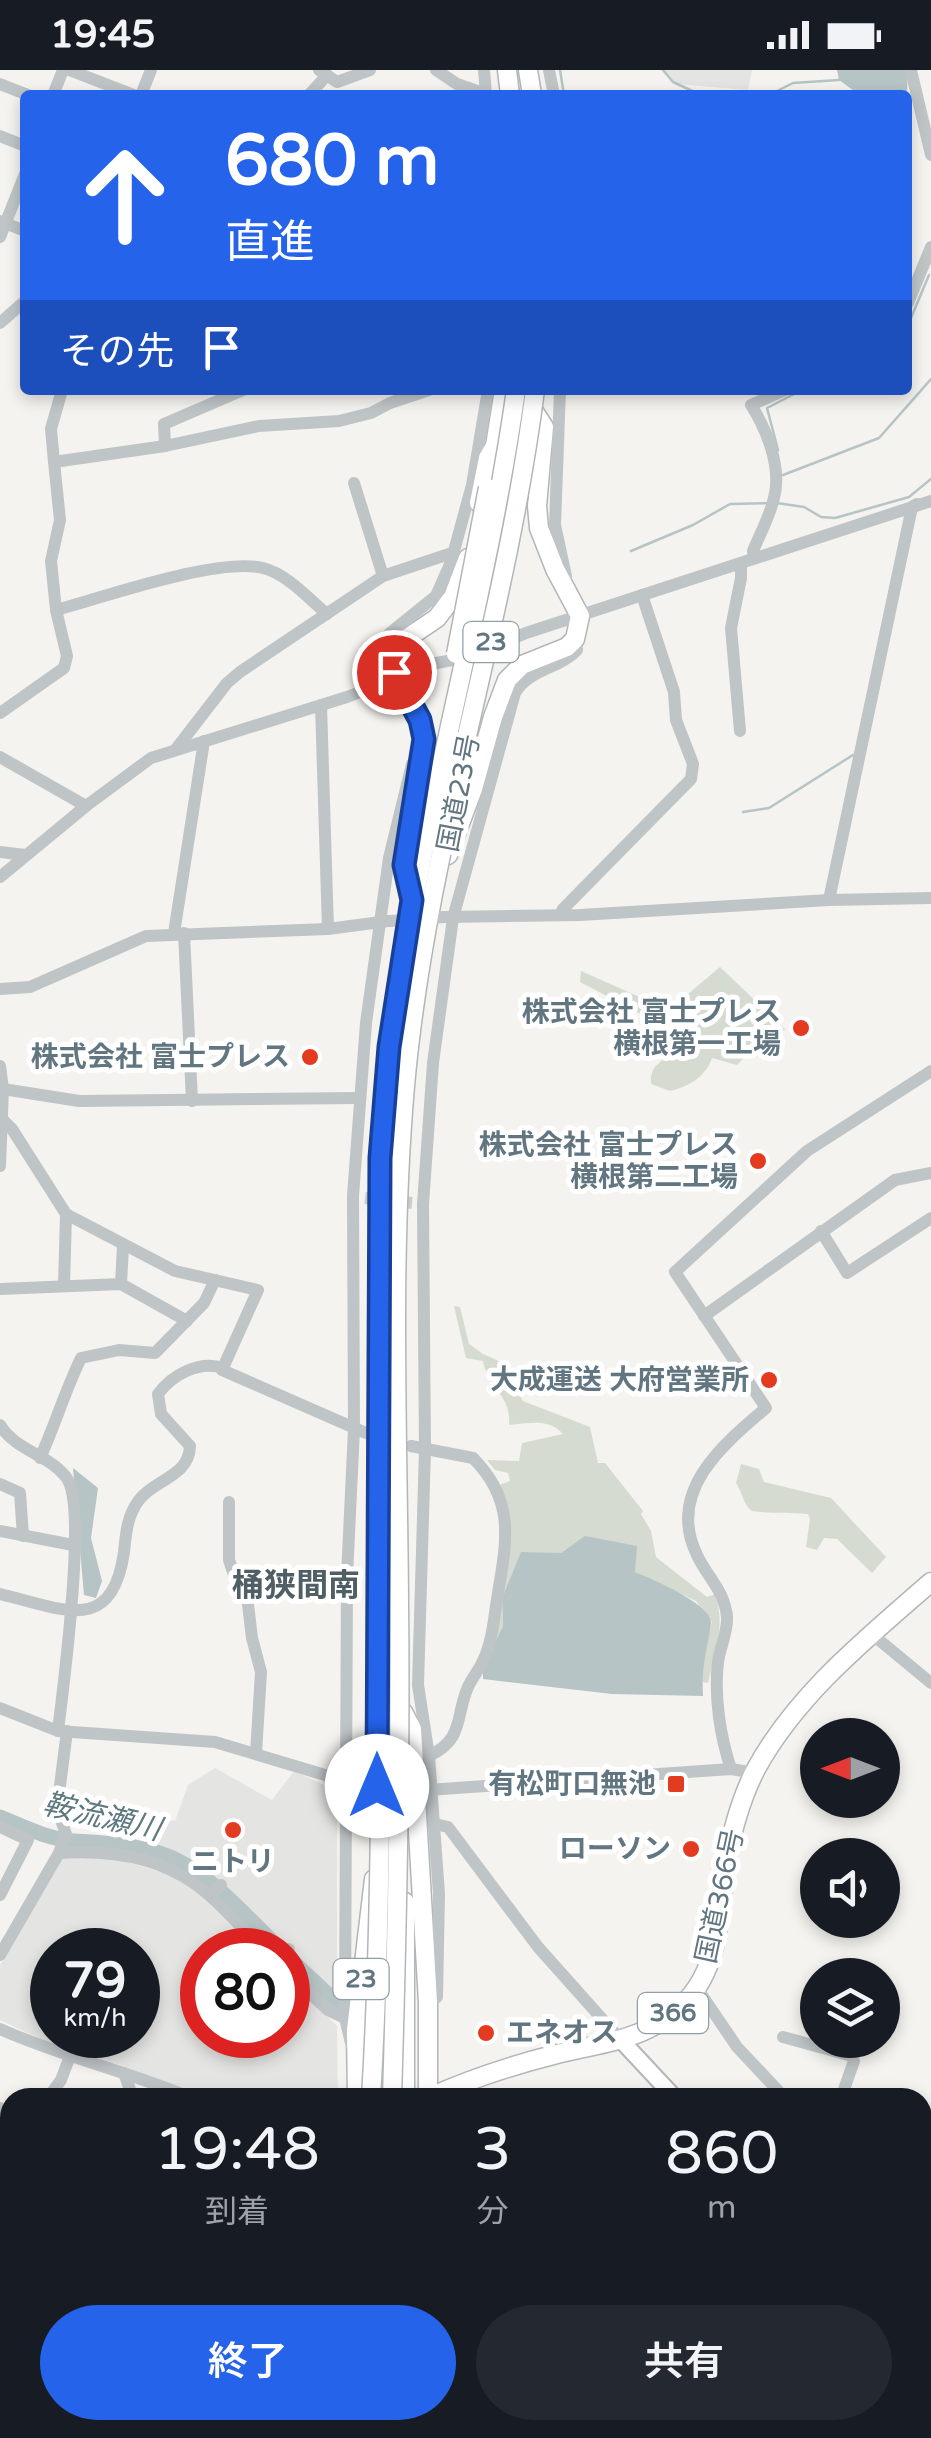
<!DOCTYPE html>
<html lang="ja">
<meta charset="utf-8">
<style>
:root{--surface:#171b24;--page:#242831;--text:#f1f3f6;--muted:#9ea1a6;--accent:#2563eb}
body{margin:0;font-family:"Varela Round","Noto Sans JP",sans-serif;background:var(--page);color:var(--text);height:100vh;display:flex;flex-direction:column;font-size:38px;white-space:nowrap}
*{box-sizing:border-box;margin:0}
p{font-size:32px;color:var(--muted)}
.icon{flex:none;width:55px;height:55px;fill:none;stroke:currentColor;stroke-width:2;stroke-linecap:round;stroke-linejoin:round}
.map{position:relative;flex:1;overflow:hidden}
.sheet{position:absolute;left:0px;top:2018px;width:932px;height:352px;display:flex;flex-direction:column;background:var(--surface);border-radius:30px 30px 0 0;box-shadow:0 5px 15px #0003}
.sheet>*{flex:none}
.banner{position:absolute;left:20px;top:20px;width:892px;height:305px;border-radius:10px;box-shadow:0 5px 15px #0003;background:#2563eb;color:#fff;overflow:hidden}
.needle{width:65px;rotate:270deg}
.tools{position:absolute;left:800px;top:1648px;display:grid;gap:20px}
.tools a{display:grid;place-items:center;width:100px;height:100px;border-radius:50%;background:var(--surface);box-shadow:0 5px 15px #0003;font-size:50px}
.speed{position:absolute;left:30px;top:1858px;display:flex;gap:20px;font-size:50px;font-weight:700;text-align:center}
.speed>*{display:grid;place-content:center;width:130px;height:130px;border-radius:50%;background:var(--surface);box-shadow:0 5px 15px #0003;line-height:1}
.speed small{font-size:25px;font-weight:400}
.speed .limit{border:15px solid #d22;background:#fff;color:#111}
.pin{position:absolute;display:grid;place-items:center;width:85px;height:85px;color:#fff;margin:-42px;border:5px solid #fff;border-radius:50%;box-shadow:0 2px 10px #0007}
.me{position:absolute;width:110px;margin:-55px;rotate:0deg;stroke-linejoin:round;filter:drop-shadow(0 0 8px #0008)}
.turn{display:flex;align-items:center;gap:35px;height:210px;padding:0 40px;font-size:45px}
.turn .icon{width:130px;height:130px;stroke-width:2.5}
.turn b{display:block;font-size:70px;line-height:85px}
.then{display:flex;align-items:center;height:95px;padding:0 40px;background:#0003;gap:20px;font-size:38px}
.eta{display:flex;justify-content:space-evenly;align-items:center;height:170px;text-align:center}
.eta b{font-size:60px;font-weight:600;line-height:70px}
.primary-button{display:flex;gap:20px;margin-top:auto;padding:20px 40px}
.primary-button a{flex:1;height:115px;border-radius:60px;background:var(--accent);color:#fff;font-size:40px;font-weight:600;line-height:115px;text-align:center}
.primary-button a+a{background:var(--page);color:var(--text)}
.status{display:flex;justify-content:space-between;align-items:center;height:70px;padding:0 50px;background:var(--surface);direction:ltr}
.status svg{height:28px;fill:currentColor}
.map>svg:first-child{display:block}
</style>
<div class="status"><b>19:45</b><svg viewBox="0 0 49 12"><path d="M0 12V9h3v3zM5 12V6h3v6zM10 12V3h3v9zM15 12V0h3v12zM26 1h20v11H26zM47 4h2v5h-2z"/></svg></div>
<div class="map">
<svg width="931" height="2368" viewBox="0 0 931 2368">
<rect width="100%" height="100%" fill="#f4f3ef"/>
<g fill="#e4e5e3" fill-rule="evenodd">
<polygon points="663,0 752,0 748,20 676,14"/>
<polygon points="215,1698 272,1730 294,1701 337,1721 337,1924 267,1861 217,1808 193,1790 152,1775 154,1752 160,1749 175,1751 188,1715"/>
<path d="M84 1787H113L175 1807 191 1817 258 1880H202V1965H288V1908L337 1956 338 2027H191L123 1996 51 1974 0 1950V1895L62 1789ZM52 1880H138V1965H52Z"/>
</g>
<g fill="#d5dbd0">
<path d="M720 897 785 959 774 975 751 980 737 995 712 988C705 1007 690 1016 670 1021L651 1014C649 987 672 997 674 964L670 959 580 912 581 901 669 940Z"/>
<path d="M454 1236 460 1237 469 1274 483 1284 501 1292 523 1331 590 1357 598 1393H605L643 1441 641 1444 651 1461 656 1487 707 1527 715 1524C726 1554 715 1583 708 1613L702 1612V1594L712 1552 696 1531 635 1502 636 1476 585 1467 561 1483 515 1497 502 1528 503 1556 492 1581 499 1525V1415L510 1411 508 1403 495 1400 487 1390 519 1391 522 1373 563 1364C549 1348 529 1353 509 1355 512 1326 488 1318 483 1291L466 1288Z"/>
<path d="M741 1394 759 1399 764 1412 831 1428 886 1487 872 1503 837 1469 824 1468 817 1480 806 1477 810 1449 808 1444C788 1442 771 1444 752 1441 742 1433 743 1423 736 1413Z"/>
<polygon points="664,2360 732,2360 734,2361 730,2368 660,2368"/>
</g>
<g fill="#b6c4c6">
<polygon points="837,0 908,0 907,24 857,23 839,10"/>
<polygon points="73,1398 98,1418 91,1468 102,1511 96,1528 84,1525"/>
<path d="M585 1466 637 1476 635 1502C652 1509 714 1535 711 1554 707 1581 701 1596 703 1626L612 1624 483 1609V1598L503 1556 502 1528 521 1482 561 1483Z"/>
</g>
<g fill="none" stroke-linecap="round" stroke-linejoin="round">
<g stroke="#b6c4c6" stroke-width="2.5">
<polyline points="560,0 564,25"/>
<polyline points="663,0 673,12 701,25"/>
<polyline points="706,25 771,24 793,13 839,10"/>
<polyline points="908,255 929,205"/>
<polyline points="778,380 767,338 802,320"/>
<polyline points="783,405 879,368 931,309"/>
<polyline points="777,433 804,437 821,447 835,448 909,427 931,409"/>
<polyline points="631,481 693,455 730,434 769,433"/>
<polyline points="743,742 769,738 853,685"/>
</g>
<g stroke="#b6c4c6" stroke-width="15">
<path d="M0 1747C24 1757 48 1769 74 1771 103 1773 131 1774 159 1783 207 1798 245 1846 281 1880"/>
<polyline points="288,1887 336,1932"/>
<polyline points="465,2021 475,2028"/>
</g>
<polyline stroke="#c8cece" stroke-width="12" stroke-dasharray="12 6" stroke-linecap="butt" points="365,1128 412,1133"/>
<defs>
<g id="major">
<polyline points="620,1969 675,2028"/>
<polyline points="0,2188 10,2184"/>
<polyline points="922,2294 931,2301"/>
</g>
<g id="highway">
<polyline points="507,0 510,25"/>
<polyline points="528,0 532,25"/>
<polyline points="493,388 504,320"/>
<polyline points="479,433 488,388 495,376"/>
<polyline points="448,785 473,719 493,647 507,610 522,595 567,577 575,569 580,546 555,499 539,458 537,436 544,357 535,343"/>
<polyline points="412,830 404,795 423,669 420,650 394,601 393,585 397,575 437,548 453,527 468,488"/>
<polyline points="403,1642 412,1659 428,1932 428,2028"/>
<polyline points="380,1983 382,2028"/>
<polyline points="357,2028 356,1960 374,1809"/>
<polyline points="405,2028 405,1832"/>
<path d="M428 2028C470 2009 513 1995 557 1984 593 1975 634 1971 665 1949 723 1910 716 1852 726 1793 732 1761 741 1728 756 1699 797 1624 867 1568 931 1512"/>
<polyline points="414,2360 414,2368"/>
<polyline points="355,2368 355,2360"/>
<polyline points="373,2368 374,2360"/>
</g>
</defs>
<use href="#major" stroke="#b2b7ba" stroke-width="19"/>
<use href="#highway" stroke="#b2b6b8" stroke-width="21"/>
<g stroke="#bfc4c6" stroke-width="12">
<polyline points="69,0 134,25"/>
<polyline points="319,0 337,12 370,0"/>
<polyline points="436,0 457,14 486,24"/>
<polyline points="484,0 486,25"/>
<polyline points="549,0 554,25"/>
<polyline points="911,0 931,85"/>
<polyline points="0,14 28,25"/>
<polyline points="53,25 63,0"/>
<polyline points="141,25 151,0"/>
<polyline points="309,25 327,5"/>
<polyline points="0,66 25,76"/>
<polyline points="0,151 25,161"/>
<polyline points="0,167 25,104"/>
<polyline points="908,233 931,177"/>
<polyline points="0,253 25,231"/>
<polyline points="560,320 555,455 566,506"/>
<polyline points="165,376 164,354 243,320"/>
<polyline points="54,392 51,359 62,320"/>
<polyline points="354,413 383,506"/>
<path d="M754 488 753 481C760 464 770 446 774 428 782 398 767 360 751 335L785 320"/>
<path d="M56 540C105 527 218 487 263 498 287 504 308 528 327 544"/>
<polyline points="397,608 386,606 377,599 375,589 379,577 390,563 436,526 451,492 472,415 488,320"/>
<polyline points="321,635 328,859"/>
<polyline points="0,643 64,598 67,586 56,540 51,491 60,450 54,392 165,376 259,356 339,351 371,343 390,333 429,320"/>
<polyline points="740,661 731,558 741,508 741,493"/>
<polyline points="176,679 227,613 240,602 383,506 452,483"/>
<polyline points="0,687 86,736"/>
<polyline points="0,782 25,785"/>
<polyline points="0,807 86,736 151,688 347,627 431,594 469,587 526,563 931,431"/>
<polyline points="829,830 912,437 917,434"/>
<polyline points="560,845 563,839 691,709 693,694 676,650 674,622 642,525"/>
<polyline points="446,847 580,845 829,830 931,828"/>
<polyline points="174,863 204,671"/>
<polyline points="184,863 192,1031"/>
<polyline points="0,919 30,917 146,866 328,859 388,851"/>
<polyline points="0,996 3,1019 0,1096"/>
<polyline points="3,1019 79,1031 358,1028"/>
<polyline points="2,1049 12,1059 66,1144 175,1201 258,1220 222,1300 366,1363"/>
<polyline points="821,1161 847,1203 931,1148"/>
<polyline points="121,1214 123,1176"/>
<polyline points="64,1216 66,1144"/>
<polyline points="0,1219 121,1214 187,1251"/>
<polyline points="704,1246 895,1110 931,1103"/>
<path d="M0 1355C16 1381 48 1384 66 1407 88 1434 63 1619 58 1661"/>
<path d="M411 1376 473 1388C515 1430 507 1470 498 1523 494 1546 493 1570 483 1591 479 1600 472 1608 468 1617 455 1646 465 1669 429 1686"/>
<path d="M40 1388C55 1355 65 1321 81 1288L119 1280 155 1283 204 1233 215 1210"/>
<polyline points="0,1414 20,1423 23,1466"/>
<polyline points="229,1432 229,1490 234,1505 246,1518 252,1568 261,1602 256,1683"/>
<polyline points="0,1461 73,1475"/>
<path d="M0 1524C61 1538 112 1567 124 1482 126 1463 127 1446 139 1430 155 1409 189 1407 190 1376L161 1344 158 1324C172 1305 199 1290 223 1298"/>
<polyline points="873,1565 931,1613"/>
<polyline points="0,1638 58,1661 215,1672 365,1717"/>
<path d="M731 1699C720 1666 714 1626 718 1592 720 1577 728 1562 727 1547 725 1521 707 1507 697 1485 666 1422 722 1375 766 1338L675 1202 807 1081 931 1001"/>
<polyline points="428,1720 731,1699 755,1703"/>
<polyline points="435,1754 448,1757 538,1877 620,1969"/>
<polyline points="0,1757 28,1770 0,1825"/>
<path d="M59 1783C106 1780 156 1786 195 1814 220 1832 242 1859 264 1880"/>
<polyline points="212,1823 221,1815"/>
<polyline points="288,1881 289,1879"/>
<polyline points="0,1885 59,1783 66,1764 57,1739 67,1661"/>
<polyline points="288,1903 328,1940 345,1948"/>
<polyline points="697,1918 737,1977 785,2028"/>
<path d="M428 1932 437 1927 439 1824 429 1686 418 1615 425 1380 423 1134 433 993 453 848 515 623C529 599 559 599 577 580L575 569"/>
<path d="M0 1959C62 1987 128 2001 191 2028"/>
<polyline points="783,1967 852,1986 854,1991 841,2028"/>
<polyline points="351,1973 345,1948 347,1506 354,1359 353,1126 366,953 389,788 412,694"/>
<polyline points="124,2003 133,2028"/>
<polyline points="48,2028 61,2010 70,1986"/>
<polyline points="0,2038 10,2043"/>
<polyline points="0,2088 10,2076"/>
<polyline points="922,2172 931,2160"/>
<polyline points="6,2186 3,2172 10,2157"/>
<polyline points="0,2270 10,2266"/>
<polyline points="0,2336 10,2333"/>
<polyline points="0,2348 9,2368"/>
<polyline points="71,2360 74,2368"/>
<polyline points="515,2360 525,2368"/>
<polyline points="105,2368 128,2360"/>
<polyline points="159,2368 160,2360"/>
<polyline points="238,2368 239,2360"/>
<polyline points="325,2368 326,2360"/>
<polyline points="428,2368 429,2360"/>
<polyline points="467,2368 471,2360"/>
<polyline points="562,2368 566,2360"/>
<polyline points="654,2368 659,2360"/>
<polyline points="736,2368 741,2360"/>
<polyline points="818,2368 825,2360"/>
<polyline points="919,2368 931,2355"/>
</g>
<use href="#major" stroke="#fff" stroke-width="15"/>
<use href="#highway" stroke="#fff" stroke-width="18"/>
<defs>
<g id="highway-bridge">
<polyline points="456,584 488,418"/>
<path d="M371 2028C384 1809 380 1590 380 1371 380 1253 376 1134 387 1017 409 781 483 554 516 320"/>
<path d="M392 2028C397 1863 401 1699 399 1535 398 1362 390 1189 405 1016 426 780 505 555 535 320"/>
</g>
</defs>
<use href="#highway-bridge" stroke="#b2b6b8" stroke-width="21" stroke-linecap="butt"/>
<polyline stroke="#bfc4c6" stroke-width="12" points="390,851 444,847"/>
<use href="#highway-bridge" stroke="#fff" stroke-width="18"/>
</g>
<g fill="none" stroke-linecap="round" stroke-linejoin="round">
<defs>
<polyline id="route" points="377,1716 380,1088 389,977 412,830 404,795 424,669 420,650 394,602"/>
</defs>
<use href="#route" stroke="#184099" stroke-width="25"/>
<use href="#route" stroke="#2563eb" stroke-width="18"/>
</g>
<g fill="#e33b20" stroke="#fff" stroke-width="4">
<circle cx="801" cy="958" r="10"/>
<circle cx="310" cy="987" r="10"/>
<circle cx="758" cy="1091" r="10"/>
<circle cx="769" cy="1310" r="10"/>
<rect x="666" y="1704" width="20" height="20" rx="5"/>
<circle cx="233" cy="1760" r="10"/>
<circle cx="691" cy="1779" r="10"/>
<circle cx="486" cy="1963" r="10"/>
</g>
<g text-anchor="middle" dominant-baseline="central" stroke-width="10" stroke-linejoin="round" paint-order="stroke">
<g fill="#fff" stroke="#919fa7" stroke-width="2.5">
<rect x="463.5" y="552" width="55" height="40" rx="8"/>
<rect x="333.5" y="1889" width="55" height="40" rx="8"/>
<rect x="638" y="1923" width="70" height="40" rx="8"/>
</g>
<g font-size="25" font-weight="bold" fill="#627681">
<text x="491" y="572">23</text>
<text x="361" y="1909">23</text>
<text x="673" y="1943">366</text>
</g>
<g font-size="28" fill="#627681" stroke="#fff">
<text transform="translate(459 723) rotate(-79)">国道23号</text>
<text transform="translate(720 1826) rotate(-78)">国道366号</text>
</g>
<g font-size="28" font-weight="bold" fill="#627681" stroke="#fff" text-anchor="end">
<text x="781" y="942">株式会社 富士プレス<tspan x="781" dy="32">横根第一工場</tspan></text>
<text x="290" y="987">株式会社 富士プレス</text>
<text x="738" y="1075">株式会社 富士プレス<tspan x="738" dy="32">横根第二工場</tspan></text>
<text x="749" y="1310">大成運送 大府営業所</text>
<text x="656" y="1714">有松町口無池</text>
<text x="671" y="1779">ローソン</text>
<text x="233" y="1792" text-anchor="middle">ニトリ</text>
<text x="506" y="1963" text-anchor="start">エネオス</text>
</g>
<g font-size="30" font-style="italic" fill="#5e797f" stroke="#fff">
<text transform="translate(102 1747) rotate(13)">鞍流瀬川</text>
</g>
<g font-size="32" font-weight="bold" fill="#505e66" stroke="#fff">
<text x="296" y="1516">桶狭間南</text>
</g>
</g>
</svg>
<div class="tools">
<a><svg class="needle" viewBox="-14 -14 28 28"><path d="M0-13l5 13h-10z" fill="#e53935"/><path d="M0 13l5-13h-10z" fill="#9ea1a6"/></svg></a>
<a><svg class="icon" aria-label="sound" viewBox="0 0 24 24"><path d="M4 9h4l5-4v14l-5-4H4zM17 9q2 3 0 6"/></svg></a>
<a><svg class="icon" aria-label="layers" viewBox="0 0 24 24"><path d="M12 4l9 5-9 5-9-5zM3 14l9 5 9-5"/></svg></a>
</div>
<div class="speed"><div>79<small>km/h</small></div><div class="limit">80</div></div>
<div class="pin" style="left:394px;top:602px;background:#d93025"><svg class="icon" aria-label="arrive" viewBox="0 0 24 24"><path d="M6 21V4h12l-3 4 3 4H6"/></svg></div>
<svg class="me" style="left:377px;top:1716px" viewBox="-20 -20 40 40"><circle r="19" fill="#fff"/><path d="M0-13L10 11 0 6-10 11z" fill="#2563eb"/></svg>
<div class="banner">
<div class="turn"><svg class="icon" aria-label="ahead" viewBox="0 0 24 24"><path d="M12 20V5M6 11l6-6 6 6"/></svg><div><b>680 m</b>直進</div></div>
<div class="then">その先<svg class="icon" aria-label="arrive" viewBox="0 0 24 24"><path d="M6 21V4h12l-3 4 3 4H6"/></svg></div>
</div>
<section class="sheet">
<div class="eta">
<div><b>19:48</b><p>到着</p></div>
<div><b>3</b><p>分</p></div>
<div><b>860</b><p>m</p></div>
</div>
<div class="primary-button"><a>終了</a><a>共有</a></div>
</section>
</div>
